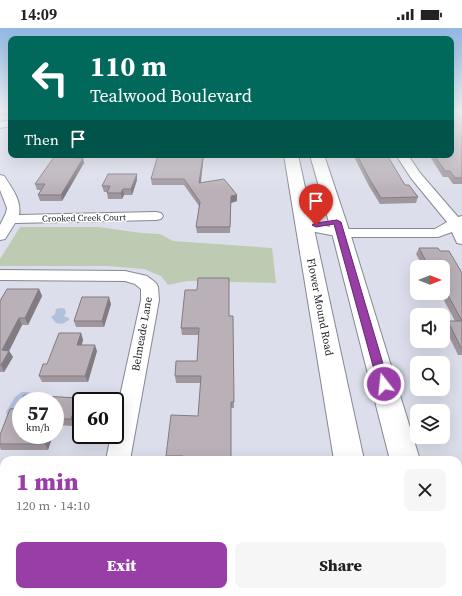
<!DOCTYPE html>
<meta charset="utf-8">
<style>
:root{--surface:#fff;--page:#f6f6f6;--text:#222;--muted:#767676;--accent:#993da7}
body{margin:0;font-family:"Source Serif 4",serif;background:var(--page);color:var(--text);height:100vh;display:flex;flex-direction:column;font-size:15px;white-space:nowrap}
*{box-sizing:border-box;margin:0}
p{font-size:13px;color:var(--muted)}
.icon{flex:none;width:22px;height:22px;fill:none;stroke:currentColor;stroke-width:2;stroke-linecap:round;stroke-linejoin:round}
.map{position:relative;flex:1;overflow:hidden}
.details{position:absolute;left:0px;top:428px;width:462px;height:140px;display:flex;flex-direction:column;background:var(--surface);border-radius:12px 12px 0 0;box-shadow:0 4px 16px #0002}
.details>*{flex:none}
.hud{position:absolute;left:8px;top:8px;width:446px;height:122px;border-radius:8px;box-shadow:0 4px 16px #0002;background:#00695c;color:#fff;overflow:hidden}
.needle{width:26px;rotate:90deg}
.controls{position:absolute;left:410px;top:232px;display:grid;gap:8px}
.controls a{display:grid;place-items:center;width:40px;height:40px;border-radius:8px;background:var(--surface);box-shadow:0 4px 16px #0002;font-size:20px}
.speed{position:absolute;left:12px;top:364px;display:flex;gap:8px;font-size:20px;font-weight:700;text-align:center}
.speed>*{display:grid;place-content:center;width:52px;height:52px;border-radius:50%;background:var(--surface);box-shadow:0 4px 16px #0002;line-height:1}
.speed small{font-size:10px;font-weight:400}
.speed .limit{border:2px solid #111;border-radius:6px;background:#fff;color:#111}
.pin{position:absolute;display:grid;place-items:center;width:34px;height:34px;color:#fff;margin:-41px -17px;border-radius:50% 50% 50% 0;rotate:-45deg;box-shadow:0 0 4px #0007}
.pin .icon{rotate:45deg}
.me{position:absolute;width:44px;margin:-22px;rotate:344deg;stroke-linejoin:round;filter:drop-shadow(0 0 3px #0008)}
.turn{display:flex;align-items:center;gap:14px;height:84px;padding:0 16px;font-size:18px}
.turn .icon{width:52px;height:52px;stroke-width:2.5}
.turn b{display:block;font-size:28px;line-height:34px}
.then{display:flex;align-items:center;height:38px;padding:0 16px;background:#0003;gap:8px;font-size:15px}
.round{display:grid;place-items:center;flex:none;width:42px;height:42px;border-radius:8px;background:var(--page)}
.headline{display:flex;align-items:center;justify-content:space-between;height:68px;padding:0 16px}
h1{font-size:24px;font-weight:800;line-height:30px;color:var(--accent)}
.action{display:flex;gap:8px;margin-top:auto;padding:8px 16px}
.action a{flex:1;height:46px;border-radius:8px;background:var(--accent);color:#fff;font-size:16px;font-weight:800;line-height:46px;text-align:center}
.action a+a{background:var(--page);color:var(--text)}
.status{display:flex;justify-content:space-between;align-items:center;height:28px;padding:0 20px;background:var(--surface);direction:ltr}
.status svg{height:11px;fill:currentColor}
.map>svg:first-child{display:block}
</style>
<div class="status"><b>14:09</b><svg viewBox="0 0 49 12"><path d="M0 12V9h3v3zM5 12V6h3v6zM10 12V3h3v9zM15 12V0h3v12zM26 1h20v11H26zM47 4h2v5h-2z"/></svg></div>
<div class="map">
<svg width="462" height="568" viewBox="0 0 462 568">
<rect width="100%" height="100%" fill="#dcdfeb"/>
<polygon fill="#bdcbb3" points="20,199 99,199 141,205 160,206 173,213 272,220 276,255 187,253 168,257 161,248 144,241 108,238 0,238 0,231"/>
<g fill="#afc1dd">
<polygon points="62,280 65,281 66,285 64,288 69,290 69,292 62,296 56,295 51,289 55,286 56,281"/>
<polygon points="22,364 30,364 25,373 21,373 21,376 12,387 7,387 6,384 15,369"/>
</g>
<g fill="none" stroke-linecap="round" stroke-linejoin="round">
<defs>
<g id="street">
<polygon points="11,92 11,98 0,100 0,94"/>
<polygon points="396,127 408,127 420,145 458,189 462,188 462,216 457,215 452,204 438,209 341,209 300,201 298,198 300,195 305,194 341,201 435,201 447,194 411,150"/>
<path d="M0 147 4 148C12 160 22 173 19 187L156 184 161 185 163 188 161 191 156 192 15 195 5 211 0 212V197L6 185 7 180 0 162Z"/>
<polygon points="0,242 125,243 147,248 156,255 158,259 159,272 130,432 106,432 111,407 115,407 115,391 141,272 141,261 135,256 125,253 0,252"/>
<polygon points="77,564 107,564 106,568 76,568"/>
</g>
<g id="primary">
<polygon points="284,127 298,127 364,432 334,432"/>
<polygon points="310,127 324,127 350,205 420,432 390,432 332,205"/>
<polygon points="458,556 462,568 426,568 425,564 458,564"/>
<rect x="355" y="564" width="36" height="4"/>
</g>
</defs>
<use href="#street" stroke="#858892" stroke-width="2"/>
<use href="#primary" stroke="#858892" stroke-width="2"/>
<use href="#street" fill="#fff" fill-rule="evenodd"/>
<use href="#primary" fill="#fff" fill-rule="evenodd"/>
</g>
<g fill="#a0979e">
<polygon points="462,84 462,156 453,156 448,149 443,149 429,127 451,127"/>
<polygon points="158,127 204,127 200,155 237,173 231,175 230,205 197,205 196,199 199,178 184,157 152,157 151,151"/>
<polygon points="353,127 387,127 405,157 418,169 416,175 380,176 369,158"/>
<polygon points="83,130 84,135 62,173 40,173 38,167 41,162 37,162 35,156"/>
<polygon points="137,146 137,152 132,167 124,167 122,171 108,171 107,164 104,164 102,158"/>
<polygon points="419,220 440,223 462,245 462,327 458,327 445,300 448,293 455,293 440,265 443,265 443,239 423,239 416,226"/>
<polygon points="39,261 42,268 28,297 22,297 9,323 13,329 4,344 0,344 0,273"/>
<polygon points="111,276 104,299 76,299 74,293"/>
<polygon points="229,288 234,374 234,380 231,380 231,432 167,432 166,428 198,388 201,355 176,355 175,348 197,333 199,307 182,307 181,300"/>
<polygon points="81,305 83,312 82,317 97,323 88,354 42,354 39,348 47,336"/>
<polygon points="55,373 81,377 74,398 57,397 55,402"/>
<polygon points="0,407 53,407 48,422 1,422 0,420"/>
<polygon points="4,451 4,563 1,563 0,566 0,453 1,453"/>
</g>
<g fill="#827b81">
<polygon points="0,84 11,84 11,87 0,88"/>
<polygon points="203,127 204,127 200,162 199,155"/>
<polygon points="83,130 84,135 62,173 61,167"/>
<polygon points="137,146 137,152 132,167 131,161"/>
<polygon points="123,161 124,167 122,171 121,165"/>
<polygon points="237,167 237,173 231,175 230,205 231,168"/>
<polygon points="39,261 42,268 28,297 25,290"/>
<polygon points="109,269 111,276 104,299 102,293"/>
<polygon points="19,290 22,297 7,327 9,323 13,329 4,344 1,337 2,322"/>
<polygon points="81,305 83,312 79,323 77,317"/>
<polygon points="95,317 97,323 88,354 85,348"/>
<polygon points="78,370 81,377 74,398 71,391"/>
<polygon points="55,394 57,397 55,402"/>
<polygon points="48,407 53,407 48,422 45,416"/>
</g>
<g fill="#bab0b8" stroke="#827b81">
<polygon points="451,84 462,84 462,150 455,150 450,143 445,143 434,127 451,127"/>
<polygon points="158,127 203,127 199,155 224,151 237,167 231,168 230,199 196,199 200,174 184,151 151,151"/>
<polygon points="357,127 387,127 405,157 409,157 418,169 381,170 370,152"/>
<polygon points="54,129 83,130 61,167 38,167 45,156 35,156"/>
<polygon points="108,146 137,146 131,161 123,161 121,165 107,165 110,158 102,158"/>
<polygon points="419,220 438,220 440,223 449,223 462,245 462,320 461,320 448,293 462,293 443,258 443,239 429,239"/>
<polygon points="198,250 229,250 229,288 233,288 234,374 231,374 231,432 183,432 183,428 166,428 171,387 198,388 201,348 175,348 176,333 197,333 199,300 181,300 185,262 197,262"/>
<polygon points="7,261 39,261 25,290 19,290 2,322 9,323 1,337 0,337 0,273"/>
<polygon points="82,269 109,269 102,293 74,293"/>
<polygon points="59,305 81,305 77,317 95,317 85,348 39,348 43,336 47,336"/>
<polygon points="24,367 78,370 71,391 55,391 55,373 21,373"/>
<polygon points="21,374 21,407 48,407 45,416 0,416 0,407 10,381 18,380"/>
<polygon points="4,451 4,559 0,559 0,453 1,453"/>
<polygon points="150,564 220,564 220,568 149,568"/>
</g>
<linearGradient id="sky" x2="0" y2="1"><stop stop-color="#91b9e4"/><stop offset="0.51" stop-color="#eff1f6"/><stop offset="1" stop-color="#eff1f6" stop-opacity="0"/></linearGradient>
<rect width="462" height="163" fill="url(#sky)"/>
<polygon fill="#993da7" stroke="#63286d" points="337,192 341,194 389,356 387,359 384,361 380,359 378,356 334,196 316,199 312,197 316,195"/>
<g text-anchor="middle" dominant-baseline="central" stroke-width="3" stroke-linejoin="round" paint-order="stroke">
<g font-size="9" fill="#191a1e" stroke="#fff">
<text transform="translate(84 190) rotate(-1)">Crooked Creek Court</text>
</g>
<g font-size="11" fill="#191a1e" stroke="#fff">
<text transform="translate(320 279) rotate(79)">Flower Mound Road</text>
<text transform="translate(142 306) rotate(-80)">Belmeade Lane</text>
</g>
</g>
</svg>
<div class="controls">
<a><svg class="needle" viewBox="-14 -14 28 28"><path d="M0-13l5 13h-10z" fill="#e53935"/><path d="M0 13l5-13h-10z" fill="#767676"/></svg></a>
<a><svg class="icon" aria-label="sound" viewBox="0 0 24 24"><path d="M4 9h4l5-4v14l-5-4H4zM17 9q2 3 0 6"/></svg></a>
<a><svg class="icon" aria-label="search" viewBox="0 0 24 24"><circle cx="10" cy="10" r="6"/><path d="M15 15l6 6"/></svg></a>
<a><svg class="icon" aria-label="layers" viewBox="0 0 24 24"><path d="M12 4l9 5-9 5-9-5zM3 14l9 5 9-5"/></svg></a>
</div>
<div class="speed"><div>57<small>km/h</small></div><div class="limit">60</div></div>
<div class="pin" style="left:316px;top:197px;background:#d93025"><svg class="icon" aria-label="arrive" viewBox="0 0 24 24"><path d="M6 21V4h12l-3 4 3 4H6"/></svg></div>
<svg class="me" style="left:384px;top:356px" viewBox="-20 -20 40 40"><circle r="17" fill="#993da7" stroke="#fff" stroke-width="3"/><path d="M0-11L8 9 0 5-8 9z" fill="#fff"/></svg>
<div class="hud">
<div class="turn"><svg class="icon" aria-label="left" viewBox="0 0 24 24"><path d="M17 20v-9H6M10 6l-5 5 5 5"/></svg><div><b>110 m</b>Tealwood Boulevard</div></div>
<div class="then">Then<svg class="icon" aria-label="arrive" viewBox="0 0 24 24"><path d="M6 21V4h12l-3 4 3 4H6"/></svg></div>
</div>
<section class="details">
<div class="headline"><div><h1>1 min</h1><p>120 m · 14:10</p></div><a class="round"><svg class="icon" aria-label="close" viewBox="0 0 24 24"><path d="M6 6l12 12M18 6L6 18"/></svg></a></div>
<div class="action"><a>Exit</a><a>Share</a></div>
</section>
</div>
